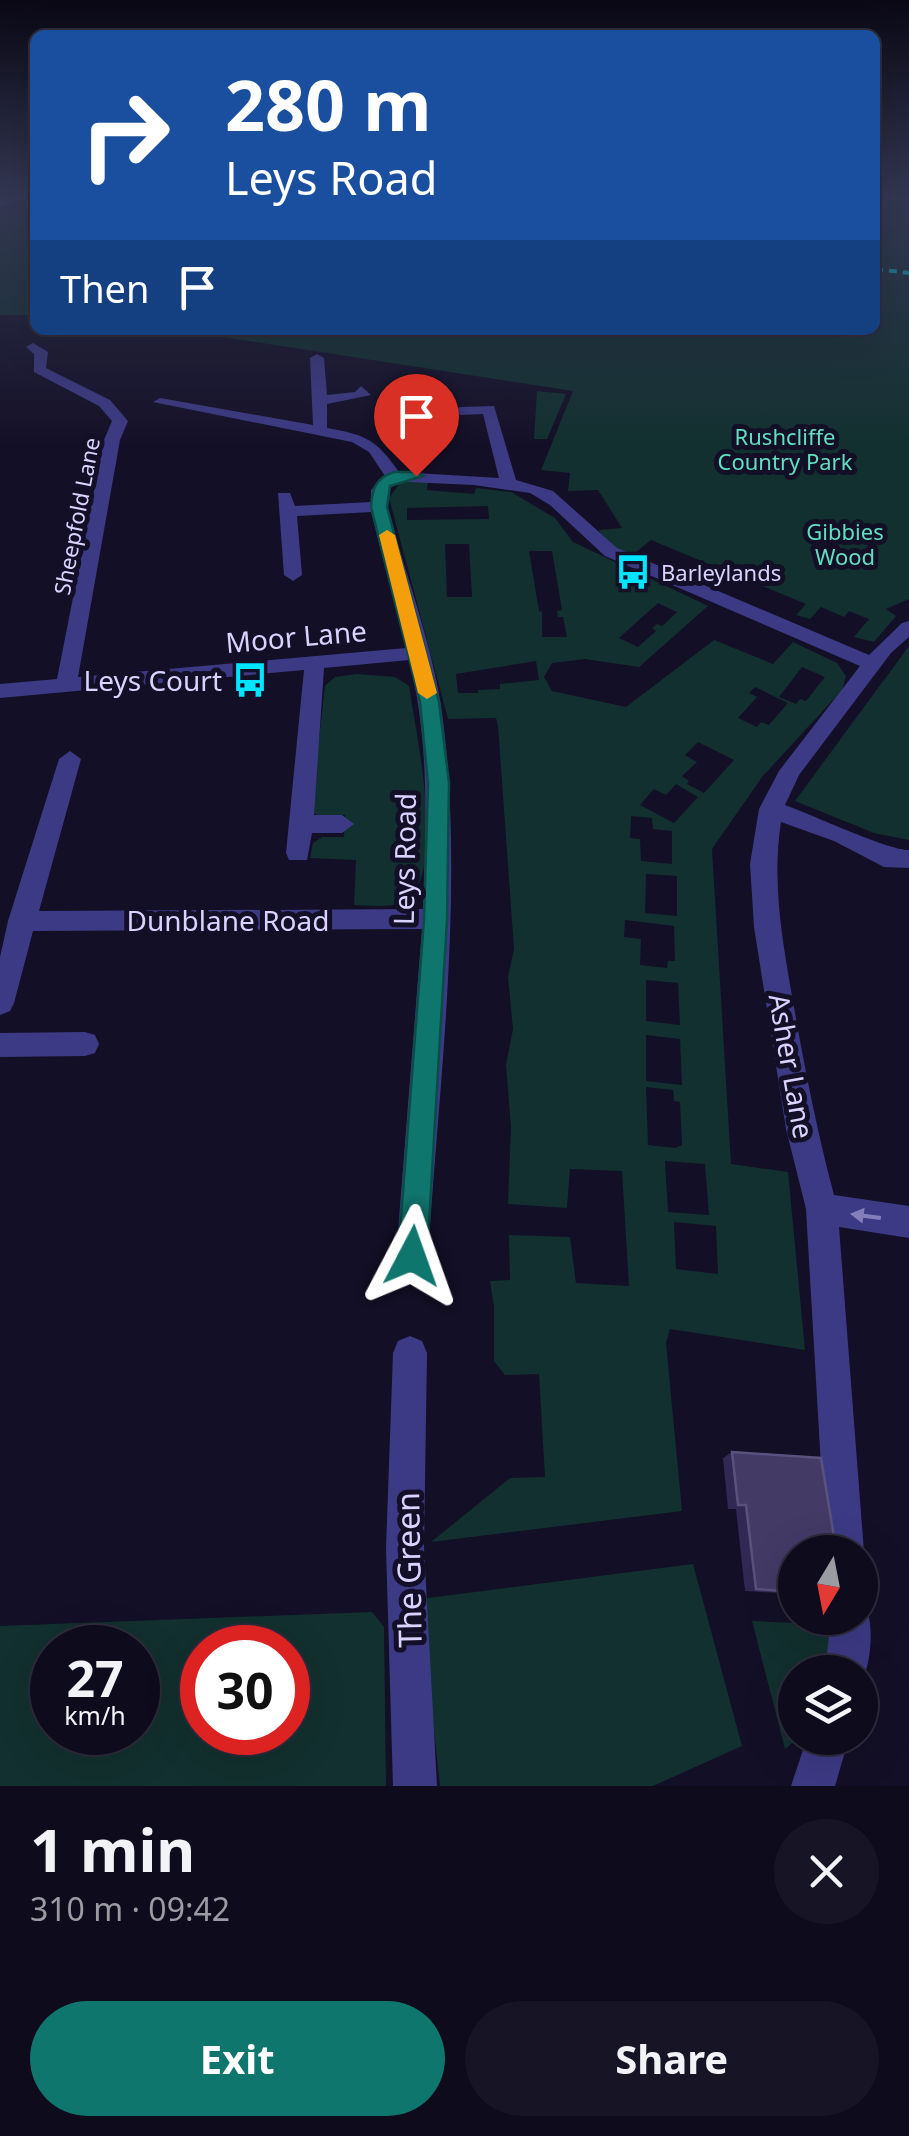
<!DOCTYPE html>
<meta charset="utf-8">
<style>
:root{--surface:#0e0b1c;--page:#171425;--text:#f1f3f6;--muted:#9b9ba3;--line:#2e2b3b;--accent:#0f766e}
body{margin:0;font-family:"Noto Sans",sans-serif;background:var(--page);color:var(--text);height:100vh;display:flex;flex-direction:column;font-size:38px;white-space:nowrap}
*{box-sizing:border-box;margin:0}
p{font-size:32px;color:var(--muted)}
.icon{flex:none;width:55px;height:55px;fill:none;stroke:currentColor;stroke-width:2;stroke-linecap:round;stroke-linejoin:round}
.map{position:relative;height:1786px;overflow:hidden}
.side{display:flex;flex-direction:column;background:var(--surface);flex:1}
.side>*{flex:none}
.hud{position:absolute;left:30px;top:30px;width:850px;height:305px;border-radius:15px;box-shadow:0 10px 40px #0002,0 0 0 2px var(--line);background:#1a4fa0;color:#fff;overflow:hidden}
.needle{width:65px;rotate:190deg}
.tools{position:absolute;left:778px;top:1535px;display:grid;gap:20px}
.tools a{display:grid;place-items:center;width:100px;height:100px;border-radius:50%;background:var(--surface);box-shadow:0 10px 40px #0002,0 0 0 2px var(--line);font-size:50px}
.speed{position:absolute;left:30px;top:1625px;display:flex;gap:20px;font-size:50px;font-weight:700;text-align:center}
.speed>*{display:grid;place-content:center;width:130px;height:130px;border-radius:50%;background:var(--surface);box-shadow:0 10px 40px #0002,0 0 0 2px var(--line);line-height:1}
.speed small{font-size:25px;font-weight:400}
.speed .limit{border:15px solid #d22;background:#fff;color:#111}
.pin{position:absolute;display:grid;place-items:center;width:85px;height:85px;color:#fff;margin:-102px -42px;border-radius:50% 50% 50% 0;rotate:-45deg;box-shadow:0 0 10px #0007}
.pin .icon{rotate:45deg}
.me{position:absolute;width:110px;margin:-55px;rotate:4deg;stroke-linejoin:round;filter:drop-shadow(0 0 8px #0008)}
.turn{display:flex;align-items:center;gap:35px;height:210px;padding:0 30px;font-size:45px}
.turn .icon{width:130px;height:130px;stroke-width:2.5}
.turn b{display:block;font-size:70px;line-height:85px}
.then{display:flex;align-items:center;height:95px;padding:0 30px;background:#0003;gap:20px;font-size:38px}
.round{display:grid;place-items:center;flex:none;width:105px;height:105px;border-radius:52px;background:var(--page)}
.summary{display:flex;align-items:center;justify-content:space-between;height:170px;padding:0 30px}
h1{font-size:60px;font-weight:700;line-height:75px}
.button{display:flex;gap:20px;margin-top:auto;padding:20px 30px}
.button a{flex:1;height:115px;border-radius:60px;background:var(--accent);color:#fff;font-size:40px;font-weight:700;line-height:115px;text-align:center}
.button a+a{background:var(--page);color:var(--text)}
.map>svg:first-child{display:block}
</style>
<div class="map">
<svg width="909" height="1786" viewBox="0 0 909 1786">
<rect width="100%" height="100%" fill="#130f26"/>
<g fill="#12302f" fill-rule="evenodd">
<polygon points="875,198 909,198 909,599 886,609 896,616 874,642 854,637 869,619 849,611 844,617 821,607 810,619 796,615 806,604 734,574 722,584 708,579 718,568 651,540 630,557 604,541 599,530 622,528 598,490 568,491 570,473 541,470 573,391 177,330 875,330"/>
<polygon points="35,200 35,315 0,315 0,213"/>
<polygon points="537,391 566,394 547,439 534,439"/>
<path d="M415 480 428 482 427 490 474 494 476 488 511 492 555 518 573 542 708 606 639 667 585 659 552 663 544 677 552 691 626 707 714 640 773 664 793 642 837 663 846 676 842 690 762 777 712 849 731 1164 788 1172 805 1350 670 1329 666 1343 682 1511 431 1542 510 1478 545 1477 539 1374 505 1375 494 1361V1307L490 1281 510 1280 509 1235 570 1237 576 1283 629 1286 622 1171 570 1169 567 1208 508 1204 511 1127 506 1065 513 1029 508 977 514 949 498 726 496 718 448 719 389 498 400 483ZM488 506 489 519 407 520V508ZM445 544H469L472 597H447ZM529 551H552L562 610 557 611 558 617H563L567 637H542V612L539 611ZM658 603 677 612 662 626 657 624 652 628 656 631 638 647 619 638ZM536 661 539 680 500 684V689L478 690V693H458L456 674ZM802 667 825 677 806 701 800 699 796 704 779 697ZM755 687 788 703 769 725 761 722 757 727 738 718 757 697 749 693ZM698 742 734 760 704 793 687 784 689 781 682 776 697 762 685 755ZM676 784 698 797 674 823 640 805 654 789 666 795ZM631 816 652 818 653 829 672 831V864L641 861 640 839 630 838ZM646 874 677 876V916L645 913ZM625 920 674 926 675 961H668L667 968 640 965 641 939 624 937ZM646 980 678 983 680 1025 646 1021ZM646 1035 680 1039 682 1085 646 1081ZM646 1087 673 1090 674 1101 680 1102 682 1145 675 1148 648 1145ZM665 1161 705 1164 709 1215 668 1212ZM674 1222 716 1226 718 1274 676 1269Z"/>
<polygon points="909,646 909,840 874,833 795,801"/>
<path d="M357 674 395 677 409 686C415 728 450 884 401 903 389 908 367 905 354 905L356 860 310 858 313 843 322 837H344L345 815 321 817 311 812 325 686 335 677Z"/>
<polygon points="693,1564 742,1746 653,1786 440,1786 420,1599"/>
<path d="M372 1612 384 1627 386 1786H0V1626ZM52 1648H138V1732H52ZM202 1648H288V1732H202Z"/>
<polygon points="752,1621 844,1625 829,1672 795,1672 798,1738 785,1749"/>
</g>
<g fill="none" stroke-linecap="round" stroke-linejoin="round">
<g fill="#3d3a85" fill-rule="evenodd">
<path d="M33 343 48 352 46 368 110 400 128 421 120 440 78 677 406 648 372 512 297 516 302 575 293 581 284 575 278 493H290L295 506 371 502V490L385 476 369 452 352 442 153 402 160 398 313 425 310 358 317 354 324 358 327 395 355 392 361 386 371 395 327 404V428C366 435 376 439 399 472L499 478 483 414 460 415 453 411 460 407 494 406 516 480 553 491 617 548 869 655 902 623 909 621V637L891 653 799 775 785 805C811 814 889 851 909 850V868L884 867 834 841 781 822C771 887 784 949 795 1013 806 1075 818 1135 834 1195L909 1206V1238L839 1227 864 1552 860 1563V1552H826L806 1209 786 1129 754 927 750 864 759 809 779 771 860 666 605 556 550 505 530 493 474 485 408 482H398L387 491V507C404 568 432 645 441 706 466 879 439 1081 428 1256L424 1268 412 1272 400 1268 396 1256 422 929 33 931 14 1003 10 1011 0 1015V957L8 921 59 759 70 751 81 759 39 911 423 909C426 825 430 742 409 660L324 668 314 815H342L354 824 342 833H312L307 860H289L286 853 304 670 0 698V684L57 679 104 440 112 421 99 406 34 372V354L26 347Z"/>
<polygon points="85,1032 95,1035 99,1044 95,1053 85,1056 0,1057 0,1033"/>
<polygon points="410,1336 422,1341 427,1353 424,1548 437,1786 393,1786 386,1548 393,1353 398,1341"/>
<path d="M860 1602 865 1604C875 1627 871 1664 860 1687V1672H825L831 1618H860Z"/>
<polygon points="807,1738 849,1738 835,1786 791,1786"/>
</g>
<polygon fill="#6f6bff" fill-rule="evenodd" points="4,198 19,198 0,207 0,200"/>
<polyline stroke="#00e5ff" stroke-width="4" stroke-dasharray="8 6" stroke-linecap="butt" points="875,269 909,273"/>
</g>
<polygon fill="#312854" points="732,1452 795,1552 795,1594 745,1591 736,1509 728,1509 723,1458"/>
<polygon fill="#433a66" stroke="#5a527e" stroke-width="2.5" points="732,1452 821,1458 836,1549 844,1552 795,1552 795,1592 756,1589 746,1505 738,1505"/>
<defs><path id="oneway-solid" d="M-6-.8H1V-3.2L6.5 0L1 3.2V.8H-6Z" transform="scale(2.5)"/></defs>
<use fill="#837fbc" href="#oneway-solid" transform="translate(866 1216) rotate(-172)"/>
<linearGradient id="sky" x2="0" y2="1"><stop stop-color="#0a0815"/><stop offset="0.44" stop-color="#333752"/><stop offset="1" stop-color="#333752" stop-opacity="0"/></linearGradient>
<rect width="909" height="448" fill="url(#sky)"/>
<path fill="#0f766e" stroke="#0a4d48" stroke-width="2.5" d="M394 472H416L423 476 390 486 387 507 439 702 449 783 447 920 427 1256 423 1266 412 1271 402 1266 398 1256 424 920 428 783 420 702 371 507C372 490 375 478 394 472Z"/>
<polygon fill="#f59e0b" points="387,530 395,535 437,693 427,699 418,693 379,535"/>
<defs>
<symbol id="bus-bare" viewBox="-9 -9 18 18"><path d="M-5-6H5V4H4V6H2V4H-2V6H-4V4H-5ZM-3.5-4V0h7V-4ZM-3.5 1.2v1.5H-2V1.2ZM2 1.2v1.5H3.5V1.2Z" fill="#00e5ff" stroke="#130f26" stroke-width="2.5" paint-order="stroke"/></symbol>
</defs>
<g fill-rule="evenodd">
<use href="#bus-bare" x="608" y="547" width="50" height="50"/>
<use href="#bus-bare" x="225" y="655" width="50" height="50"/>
</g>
<g text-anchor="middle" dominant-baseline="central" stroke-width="10" stroke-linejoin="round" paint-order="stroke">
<g font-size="22" fill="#5fe0c0" stroke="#130f26">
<text x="785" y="436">Rushcliffe<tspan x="785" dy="25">Country Park</tspan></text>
<text x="845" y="531">Gibbies<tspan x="845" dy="25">Wood</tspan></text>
</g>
<g font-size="22" fill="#d9d4ff" stroke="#130f26">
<text transform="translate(76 516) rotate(-79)">Sheepfold Lane</text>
</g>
<g font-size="22" fill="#d9d4ff" stroke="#130f26" text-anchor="start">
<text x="661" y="572">Barleylands</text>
</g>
<g font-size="28" fill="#d9d4ff" stroke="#130f26">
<text transform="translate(296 636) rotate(-5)">Moor Lane</text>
<text transform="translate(404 859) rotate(-89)">Leys Road</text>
<text x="228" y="920">Dunblane Road</text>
<text transform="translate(792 1066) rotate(80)">Asher Lane</text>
</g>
<g font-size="28" fill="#d9d4ff" stroke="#130f26" text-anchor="end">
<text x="222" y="680">Leys Court</text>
</g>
<g font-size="32" fill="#d9d4ff" stroke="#130f26">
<text transform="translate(408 1570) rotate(-91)">The Green</text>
</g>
</g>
</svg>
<div class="tools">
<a><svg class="needle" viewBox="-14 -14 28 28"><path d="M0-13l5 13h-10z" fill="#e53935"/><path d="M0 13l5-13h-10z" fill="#9b9ba3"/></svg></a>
<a><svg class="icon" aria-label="layers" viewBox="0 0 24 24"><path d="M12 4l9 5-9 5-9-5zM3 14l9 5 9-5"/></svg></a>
</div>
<div class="speed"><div>27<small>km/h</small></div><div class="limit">30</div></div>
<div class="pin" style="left:416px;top:476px;background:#d93025"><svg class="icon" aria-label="arrive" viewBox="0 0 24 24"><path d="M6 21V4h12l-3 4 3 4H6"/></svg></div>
<svg class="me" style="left:412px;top:1256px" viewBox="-20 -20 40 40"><path d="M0-17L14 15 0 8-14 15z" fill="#0f766e" stroke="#fff" stroke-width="4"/></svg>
<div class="hud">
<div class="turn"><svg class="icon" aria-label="right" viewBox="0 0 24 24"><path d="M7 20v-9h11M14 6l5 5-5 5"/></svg><div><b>280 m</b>Leys Road</div></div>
<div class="then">Then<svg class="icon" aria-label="arrive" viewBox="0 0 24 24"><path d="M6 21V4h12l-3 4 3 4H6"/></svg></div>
</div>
</div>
<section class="side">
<div class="summary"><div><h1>1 min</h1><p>310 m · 09:42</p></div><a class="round"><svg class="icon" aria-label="close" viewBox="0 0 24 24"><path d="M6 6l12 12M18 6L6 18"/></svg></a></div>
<div class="button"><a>Exit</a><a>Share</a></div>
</section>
